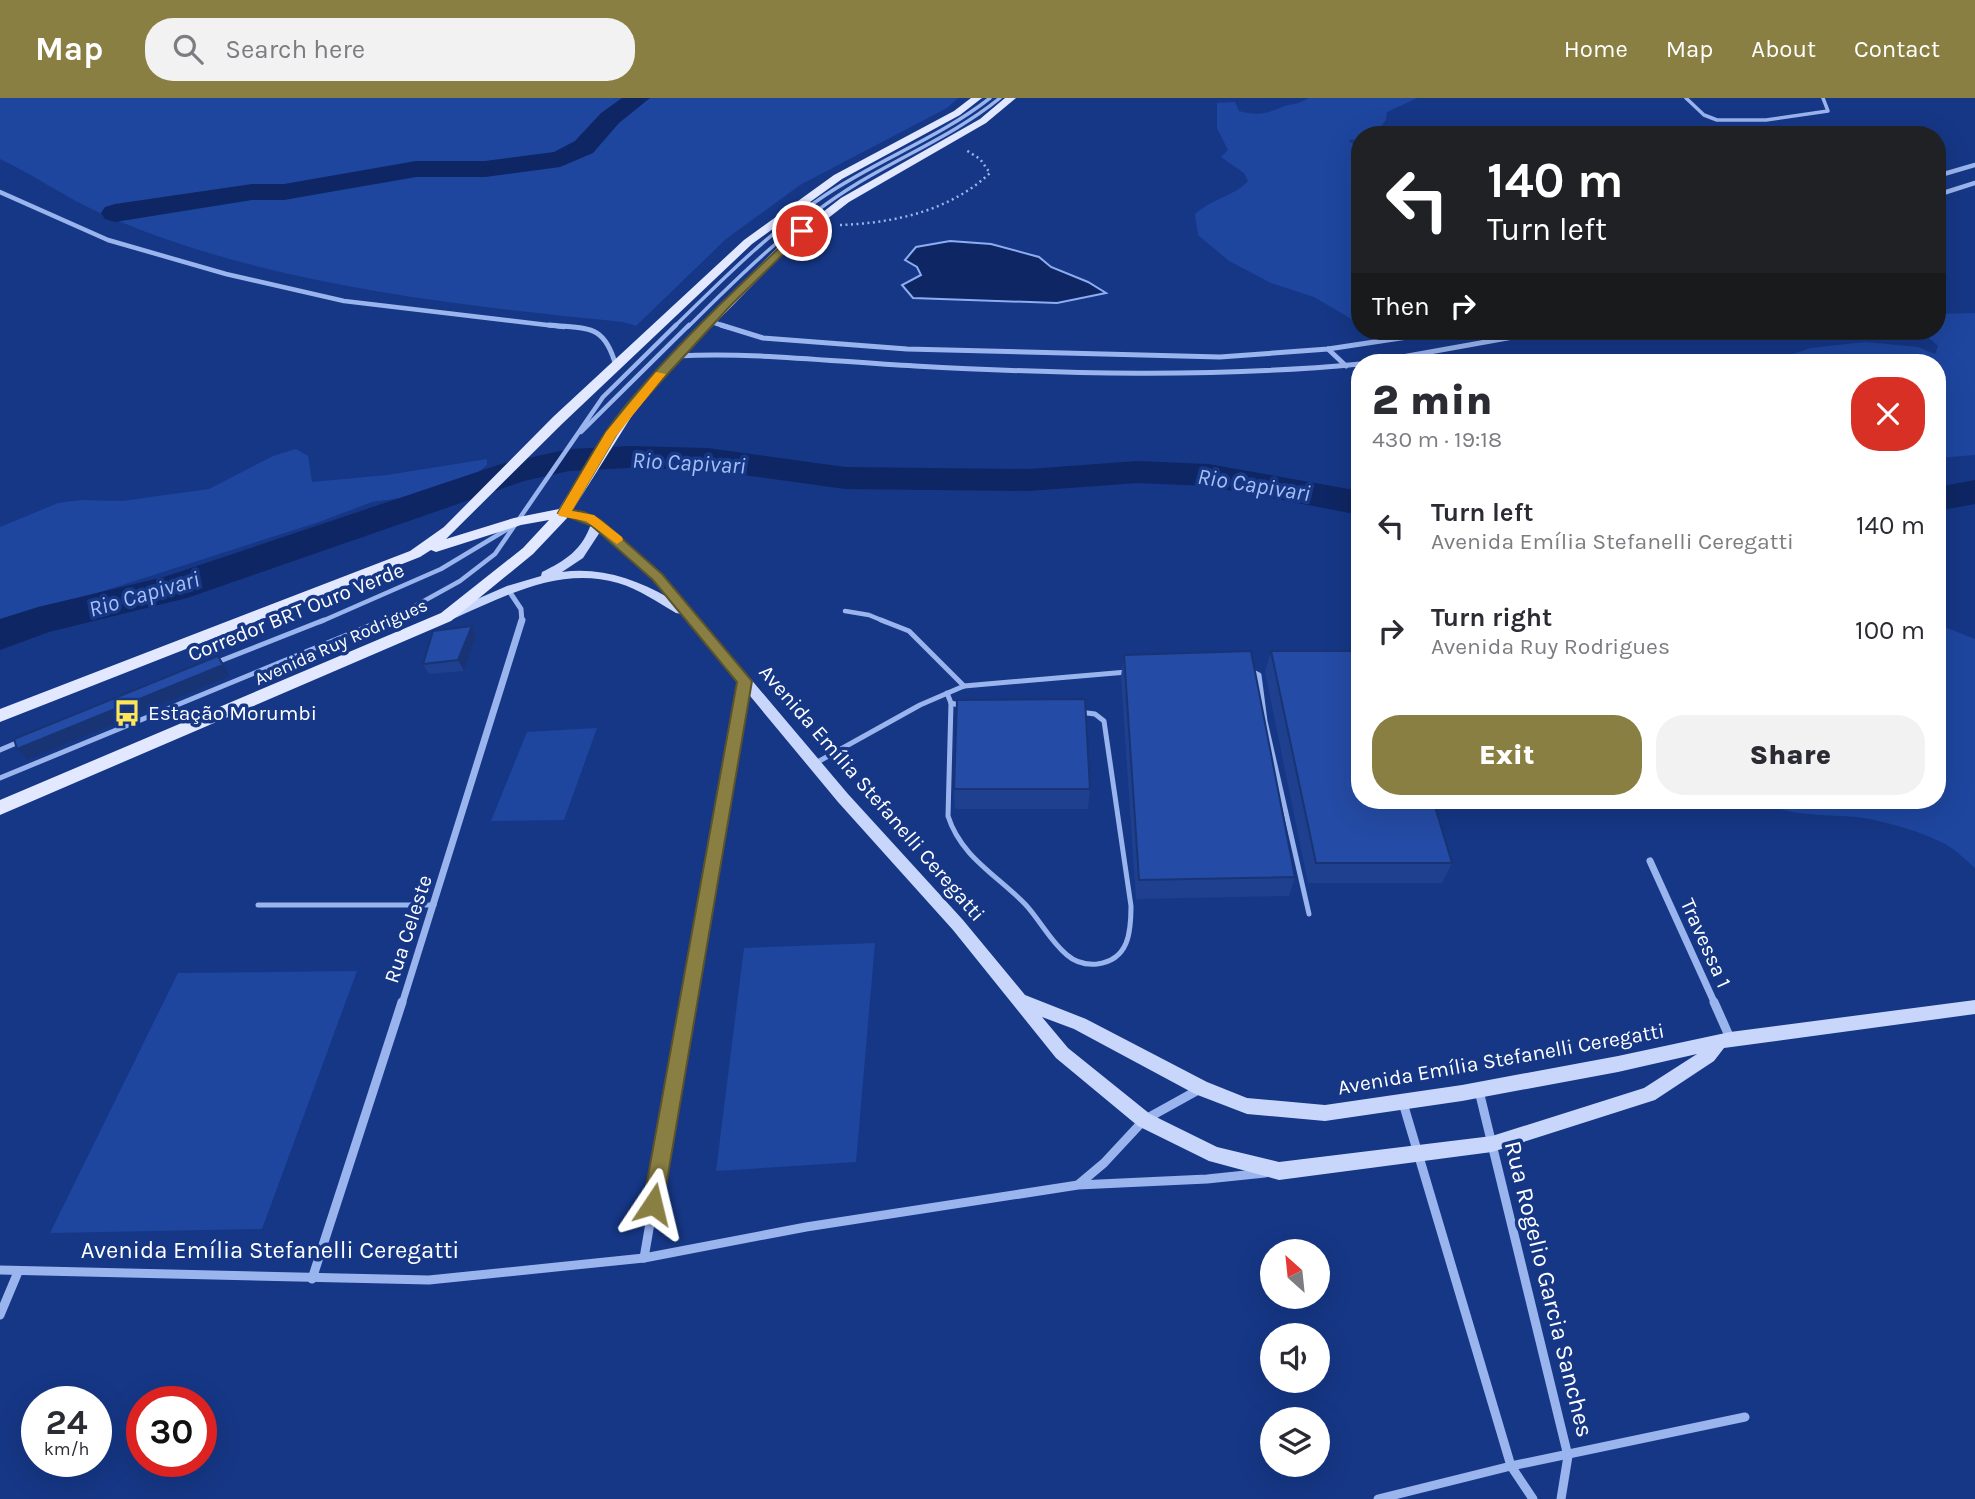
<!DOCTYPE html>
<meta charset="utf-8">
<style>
:root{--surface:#fff;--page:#f2f2f3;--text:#2b2b33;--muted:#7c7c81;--accent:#8a7f43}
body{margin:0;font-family:Karla,sans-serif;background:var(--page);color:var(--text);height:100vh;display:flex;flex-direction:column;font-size:26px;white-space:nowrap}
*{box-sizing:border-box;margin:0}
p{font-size:23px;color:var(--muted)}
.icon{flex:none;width:38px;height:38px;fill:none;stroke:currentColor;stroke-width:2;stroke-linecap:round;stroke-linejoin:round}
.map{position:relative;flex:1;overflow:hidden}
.drawer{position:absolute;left:1351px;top:256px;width:595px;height:455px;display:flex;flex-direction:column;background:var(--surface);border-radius:28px;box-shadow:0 7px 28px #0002}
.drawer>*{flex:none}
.banner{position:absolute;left:1351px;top:28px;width:595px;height:214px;border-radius:28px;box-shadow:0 7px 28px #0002;background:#202124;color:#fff;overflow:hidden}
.needle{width:46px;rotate:333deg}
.controls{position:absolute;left:1260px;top:1141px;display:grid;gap:14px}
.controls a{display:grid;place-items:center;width:70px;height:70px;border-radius:50%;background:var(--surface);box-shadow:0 7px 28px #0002;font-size:35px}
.speed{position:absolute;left:21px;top:1288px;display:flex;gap:14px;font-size:35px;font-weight:700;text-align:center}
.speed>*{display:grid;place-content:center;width:91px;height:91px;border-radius:50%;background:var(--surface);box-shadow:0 7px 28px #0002;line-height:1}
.speed small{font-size:18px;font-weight:400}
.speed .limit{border:10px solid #d22;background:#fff;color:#111}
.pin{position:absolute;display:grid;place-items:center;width:60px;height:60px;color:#fff;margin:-30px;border:4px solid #fff;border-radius:50%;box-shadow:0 2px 7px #0007}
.me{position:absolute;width:77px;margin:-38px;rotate:10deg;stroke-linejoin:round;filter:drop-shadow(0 0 5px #0008)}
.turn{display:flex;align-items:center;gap:24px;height:147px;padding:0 21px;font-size:32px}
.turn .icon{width:91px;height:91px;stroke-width:2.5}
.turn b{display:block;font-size:49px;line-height:60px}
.then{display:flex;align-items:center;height:66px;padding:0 21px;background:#0003;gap:14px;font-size:26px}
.round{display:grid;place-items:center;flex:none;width:74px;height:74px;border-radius:28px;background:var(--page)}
.head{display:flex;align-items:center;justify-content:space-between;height:119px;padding:0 21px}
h1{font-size:42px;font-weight:800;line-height:52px}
.primary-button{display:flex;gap:14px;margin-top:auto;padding:14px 21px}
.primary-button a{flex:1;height:80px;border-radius:28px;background:var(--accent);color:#fff;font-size:28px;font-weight:800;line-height:80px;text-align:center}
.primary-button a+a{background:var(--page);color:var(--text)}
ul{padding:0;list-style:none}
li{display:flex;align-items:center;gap:21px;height:105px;padding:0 21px}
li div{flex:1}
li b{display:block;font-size:26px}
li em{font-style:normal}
header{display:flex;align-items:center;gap:42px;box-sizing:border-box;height:98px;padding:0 35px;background:var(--accent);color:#fff}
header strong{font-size:33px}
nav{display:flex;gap:38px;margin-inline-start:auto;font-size:24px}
.search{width:490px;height:63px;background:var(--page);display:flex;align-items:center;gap:18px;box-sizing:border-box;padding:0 24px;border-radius:28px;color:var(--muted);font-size:26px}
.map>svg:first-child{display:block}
</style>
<header>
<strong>Map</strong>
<div class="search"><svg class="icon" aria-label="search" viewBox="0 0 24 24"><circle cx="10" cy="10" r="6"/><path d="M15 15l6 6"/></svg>Search here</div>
<nav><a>Home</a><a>Map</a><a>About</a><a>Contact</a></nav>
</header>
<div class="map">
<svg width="1975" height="1401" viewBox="0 0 1975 1401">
<rect width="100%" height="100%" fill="#163786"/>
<g fill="#1e469f">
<path d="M0 0H958L947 10 800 87 726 141 636 228 623 224C451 207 257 186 98 114 65 99 34 77 0 61Z"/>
<path d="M1308 0H1417L1387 14 1386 22 1374 37H1360V41L1348 42 1360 51 1354 61 1360 84V226L1314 199 1271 185 1229 163 1198 137 1195 116C1211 101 1235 98 1248 83L1244 75 1221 59 1228 52 1217 30V5L1235 4 1239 13C1257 18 1266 16 1282 9 1292 5 1299 7 1308 0Z"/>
<polygon points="1975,215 1975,357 1937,360 1937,264 1769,264 1811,250 1865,244 1918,249 1935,256 1938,248 1921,233 1937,233 1937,216"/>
<polygon points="296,351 308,358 312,384 387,377 487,361 487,367 462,387 443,394 372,404 319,424 0,526 0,429 58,405 81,402 122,403 209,391 273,358"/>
<path d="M1937 526 1975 541V770C1967 763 1959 755 1950 749 1930 736 1882 722 1857 719 1822 716 1789 719 1757 702H1937Z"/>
<polygon points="597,630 564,722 491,723 527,634"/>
<polygon points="875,845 856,1064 716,1073 744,850"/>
<polygon points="357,873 262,1131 50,1135 178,875"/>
</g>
<polygon fill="#0e2663" stroke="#8cadf1" stroke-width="2" points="950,143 991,146 1039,159 1051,169 1088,184 1106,195 1057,205 913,200 902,187 921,177 917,169 905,162 916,149"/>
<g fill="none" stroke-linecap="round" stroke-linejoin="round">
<g fill="#0e2663" fill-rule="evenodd">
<polygon points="622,0 650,0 619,25 593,55 560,69 485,79 416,79 284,102 252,102 115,124 105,121 101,115 105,109 115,106 252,86 284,86 416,63 485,63 554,54 575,43 601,15"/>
<polygon points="629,348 707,350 845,369 1029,371 1137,363 1208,366 1360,393 1360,417 1208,388 1137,385 1029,393 845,391 707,372 629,370 569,373 524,383 187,500 49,534 0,552 0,521 38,509 164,479 501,366 569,351"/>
<polygon points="1975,382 1975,406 1937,413 1937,389"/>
</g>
<path stroke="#9ab4ee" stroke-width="2.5" stroke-dasharray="2 3.5" stroke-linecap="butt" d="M840 127C894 125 950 113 990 75L980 61 966 52"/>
<g stroke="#9ab4ee" stroke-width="3.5">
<polyline points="1686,0 1704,17 1717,22 1766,22 1828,13 1823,0"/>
<path d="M674 229C722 182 768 135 824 98 877 62 939 40 990 0"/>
<path d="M688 229C741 176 794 124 858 85 906 56 957 35 1000 0"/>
</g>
<g stroke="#9ab4ee" stroke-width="4.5">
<polyline points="581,334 689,227"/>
<polyline points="845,513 869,517 886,524"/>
<polyline points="320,524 441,471 511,429"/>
<polyline points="379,524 413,509 460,483 495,456 603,299 676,227"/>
</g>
<g stroke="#9ab4ee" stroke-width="5">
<polyline points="881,522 909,533 964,588"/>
<polyline points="215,565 324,522"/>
<polyline points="1249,572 1259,577 1265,623 1309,816"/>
<polyline points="947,595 951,605 962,608"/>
<path d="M951 605 948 718C961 759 997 777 1025 806 1040 822 1050 843 1067 857 1075 864 1086 867 1097 866 1129 862 1131 834 1131 808L1104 623 1095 616 1079 614"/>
<polyline points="0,652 21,643"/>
<polyline points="814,666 920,607 964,588 1127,574"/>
<polyline points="0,680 383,522"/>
<polyline points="258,807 434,807"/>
</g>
<g stroke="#9ab4ee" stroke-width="4.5">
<polyline points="1937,78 1975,67"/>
<polyline points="0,94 108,142 226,176 344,203 564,229"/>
<polyline points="1937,97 1975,85"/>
<polyline points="709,223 727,229"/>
</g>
<g stroke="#9ab4ee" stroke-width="5">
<path d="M549 227C588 231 604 225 616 268"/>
<polyline points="721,227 763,240 907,251 1220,259 1328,251 1447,233"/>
<polyline points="1328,251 1346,268"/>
<path d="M677 258C756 254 836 264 915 268 1064 276 1211 280 1360 266"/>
<polyline points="1374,264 1547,233"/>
<polyline points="509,493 521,511 522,524"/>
</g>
<g stroke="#9ab4ee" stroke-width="7">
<polyline points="1650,763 1715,906"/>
<polyline points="402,906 522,522"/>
<polyline points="688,906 744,583"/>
</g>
<g stroke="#9ab4ee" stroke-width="9">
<polyline points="1714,904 1730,940"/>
<polyline points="1479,993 1568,1358 1561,1401"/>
<polyline points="1403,1005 1511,1368 1533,1401"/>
<polyline points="1079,1086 1104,1065 1144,1022 1200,991"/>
<polyline points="644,1160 688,904"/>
<polyline points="0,1172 429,1182 644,1160 806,1129 1078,1087 1207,1081 1265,1075"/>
<polyline points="312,1181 402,904"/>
<polyline points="0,1217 18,1174"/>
<polyline points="1378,1401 1511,1368 1745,1319"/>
</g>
<path fill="#c7d6fa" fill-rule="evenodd" d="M564 411 584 414 601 422 662 476 848 696 963 822 1025 897 1086 921 1207 984 1247 1000 1325 1007 1462 987 1618 958 1730 934 1975 902V916L1724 950 1714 963 1655 1002 1492 1054 1279 1082 1209 1063 1138 1028 1056 960 953 832 838 704 682 516 676 515C657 504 639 491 618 485 560 468 505 498 453 521H445L443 518 445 515 507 488 541 478 542 474C565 463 582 452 591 426L578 420 560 417V413ZM600 434 654 482 669 500C635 481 601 469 562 474L583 460ZM1042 919 1074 931 1195 996 1247 1016 1325 1023 1462 1003 1618 974 1697 956 1644 990 1492 1038 1279 1064 1217 1049 1150 1016 1068 950Z"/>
<polygon fill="#e1e8ff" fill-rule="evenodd" points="971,0 982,0 960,17 842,81 752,146 563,325 446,441 514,420 559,411 604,336 623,310 672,255 779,148 841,100 980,21 1005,0 1016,0 986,25 849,104 787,152 680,261 633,316 569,418 533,456 451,523 0,717 0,702 441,515 523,450 549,422 521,427 436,454 431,452 420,459 0,624 0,611 410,453 444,429 553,319 744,142 834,77 954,13"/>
</g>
<g fill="#1f408e">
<polygon points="472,528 476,539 464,573 429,576 423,566"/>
<polygon points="1271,553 1452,765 1442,785 1308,785 1265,574"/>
<polygon points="1124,557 1295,779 1289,798 1136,801 1121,578"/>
<polygon points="954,691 1090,691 1088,711 955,711"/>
</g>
<g fill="#193474">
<polygon points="472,528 476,539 464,573 458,562"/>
<polygon points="218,558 226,569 230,578 27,662 17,651"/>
</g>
<g fill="#244ba5" stroke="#193474" stroke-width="2">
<polygon points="472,528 458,562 423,566 433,533"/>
<polygon points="1251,553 1295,779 1139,782 1124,557"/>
<polygon points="1271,553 1360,553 1360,702 1433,702 1452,765 1316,765"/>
<polygon points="218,558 223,567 17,651 14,641"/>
<polygon points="1085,601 1090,691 954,691 957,602"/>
</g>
<path fill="#8a7f43" stroke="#5a532c" stroke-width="2" d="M799 131 807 133 731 207 632 315 616 337 572 412 584 414 601 422 662 476 752 583 663 1106 660 1113 653 1116 646 1113 643 1106 737 584 653 482 592 428 558 415C578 380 597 343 623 311 676 246 739 188 799 131Z"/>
<polygon fill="#f59e0b" points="656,274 666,276 616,338 572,413 594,417 622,439 623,442 617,446 586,423 559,418 558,415 606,334"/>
<defs>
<symbol id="bus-bare" viewBox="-9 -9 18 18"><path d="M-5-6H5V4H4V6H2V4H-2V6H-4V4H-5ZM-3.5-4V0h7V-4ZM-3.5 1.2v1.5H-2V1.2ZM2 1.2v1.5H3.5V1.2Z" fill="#ffe657" stroke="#163786" stroke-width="2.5" paint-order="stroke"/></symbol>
</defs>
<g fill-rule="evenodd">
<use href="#bus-bare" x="108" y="596" width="38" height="38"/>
</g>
<g text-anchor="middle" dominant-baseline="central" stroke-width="7" stroke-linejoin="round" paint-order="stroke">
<g font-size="18" fill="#fff" stroke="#163786">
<text transform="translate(341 544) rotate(-24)">Avenida Ruy Rodrigues</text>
</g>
<g font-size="21" fill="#fff" stroke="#163786">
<text transform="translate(296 514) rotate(-22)">Corredor BRT Ouro Verde</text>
<text transform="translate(872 695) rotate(49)">Avenida Emília Stefanelli Ceregatti</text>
<text transform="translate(408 831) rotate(-72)">Rua Celeste</text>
<text transform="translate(1706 845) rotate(66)">Travessa 1</text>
<text transform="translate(1501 961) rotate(-10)">Avenida Emília Stefanelli Ceregatti</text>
</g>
<g font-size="21" fill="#fff" stroke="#163786" text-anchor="start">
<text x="148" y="615">Estação Morumbi</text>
</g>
<g font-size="23" font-style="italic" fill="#a6bff5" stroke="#163786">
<text transform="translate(689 365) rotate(3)">Rio Capivari</text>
<text transform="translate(1254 387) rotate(9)">Rio Capivari</text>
<text transform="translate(144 496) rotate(-16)">Rio Capivari</text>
</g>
<g font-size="24" fill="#fff" stroke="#163786">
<text x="270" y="1152">Avenida Emília Stefanelli Ceregatti</text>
<text transform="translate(1549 1191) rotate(76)">Rua Rogelio Garcia Sanches</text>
</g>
</g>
</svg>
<div class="controls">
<a><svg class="needle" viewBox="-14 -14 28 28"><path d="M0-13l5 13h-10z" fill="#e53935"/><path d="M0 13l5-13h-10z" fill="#7c7c81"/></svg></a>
<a><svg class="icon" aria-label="sound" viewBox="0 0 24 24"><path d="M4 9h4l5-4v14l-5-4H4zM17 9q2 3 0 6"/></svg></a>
<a><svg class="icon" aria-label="layers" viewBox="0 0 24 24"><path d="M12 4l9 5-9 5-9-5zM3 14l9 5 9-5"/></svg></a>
</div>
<div class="speed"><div>24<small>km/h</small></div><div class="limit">30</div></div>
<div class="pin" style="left:802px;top:133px;background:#d93025"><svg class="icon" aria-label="arrive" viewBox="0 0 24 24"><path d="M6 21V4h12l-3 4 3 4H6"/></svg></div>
<svg class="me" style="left:653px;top:1106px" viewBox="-20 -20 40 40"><path d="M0-17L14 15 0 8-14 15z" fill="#8a7f43" stroke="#fff" stroke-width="4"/></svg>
<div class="banner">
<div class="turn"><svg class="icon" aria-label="left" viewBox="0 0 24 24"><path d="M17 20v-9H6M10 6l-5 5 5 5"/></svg><div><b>140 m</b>Turn left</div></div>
<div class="then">Then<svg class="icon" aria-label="right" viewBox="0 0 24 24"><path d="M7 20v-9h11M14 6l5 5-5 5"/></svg></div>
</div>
<section class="drawer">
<div class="head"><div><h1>2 min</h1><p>430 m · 19:18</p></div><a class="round" style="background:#d93025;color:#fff"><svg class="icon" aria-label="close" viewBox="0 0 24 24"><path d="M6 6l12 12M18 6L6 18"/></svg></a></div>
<ul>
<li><svg class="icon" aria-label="left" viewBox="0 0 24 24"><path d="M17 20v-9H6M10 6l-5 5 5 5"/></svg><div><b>Turn left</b><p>Avenida Emília Stefanelli Ceregatti</p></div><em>140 m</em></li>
<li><svg class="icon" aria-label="right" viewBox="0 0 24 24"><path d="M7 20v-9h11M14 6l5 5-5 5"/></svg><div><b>Turn right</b><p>Avenida Ruy Rodrigues</p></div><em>100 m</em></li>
</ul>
<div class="primary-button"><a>Exit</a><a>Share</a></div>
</section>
</div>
